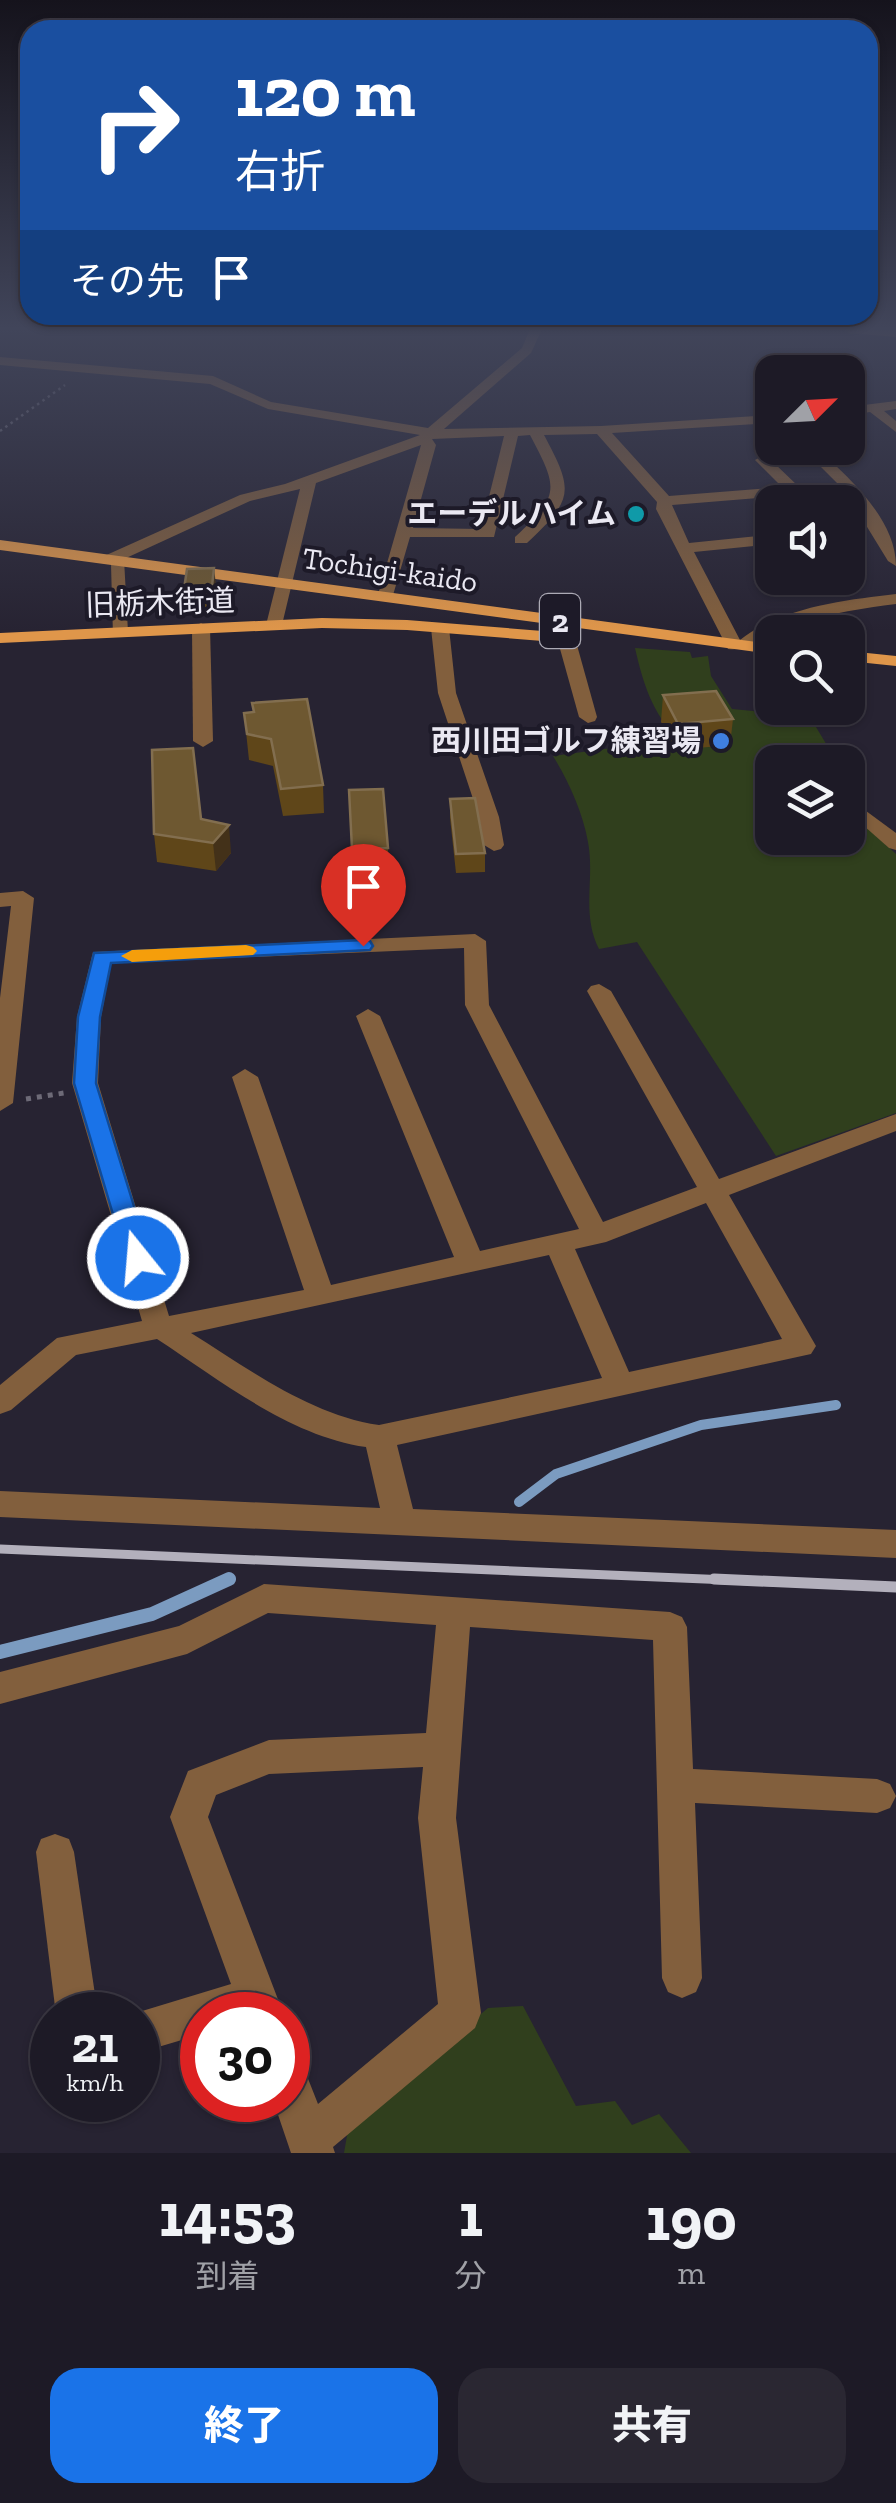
<!DOCTYPE html>
<html lang="ja">
<meta charset="utf-8">
<style>
:root{--surface:#1d1a26;--page:#2a2732;--text:#f1f3f6;--muted:#a0a1a7;--line:#3b3843;--accent:#1a73e8}
body{margin:0;font-family:"Zilla Slab","Noto Sans JP",serif;background:var(--page);color:var(--text);height:100vh;display:flex;flex-direction:column;font-size:38px;white-space:nowrap}
*{box-sizing:border-box;margin:0}
p{font-size:32px;color:var(--muted)}
.icon{flex:none;width:55px;height:55px;fill:none;stroke:currentColor;stroke-width:2;stroke-linecap:round;stroke-linejoin:round}
.map{position:relative;height:2153px;overflow:hidden}
.side{display:flex;flex-direction:column;background:var(--surface);flex:1}
.side>*{flex:none}
.banner{position:absolute;left:20px;top:20px;width:858px;height:305px;border-radius:30px;box-shadow:0 2px 8px #0004,0 0 0 2px var(--line);background:#1a4fa0;color:#fff;overflow:hidden}
.needle{width:65px;rotate:66deg}
.buttons{position:absolute;left:755px;top:355px;display:grid;gap:20px}
.buttons a{display:grid;place-items:center;width:110px;height:110px;border-radius:20px;background:var(--surface);box-shadow:0 2px 8px #0004,0 0 0 2px var(--line);font-size:50px}
.speed{position:absolute;left:30px;top:1992px;display:flex;gap:20px;font-size:50px;font-weight:700;text-align:center}
.speed>*{display:grid;place-content:center;width:130px;height:130px;border-radius:50%;background:var(--surface);box-shadow:0 2px 8px #0004,0 0 0 2px var(--line);line-height:1}
.speed small{font-size:25px;font-weight:400}
.speed .limit{border:15px solid #d22;background:#fff;color:#111}
.pin{position:absolute;display:grid;place-items:center;width:85px;height:85px;color:#fff;margin:-102px -42px;border-radius:50% 50% 50% 0;rotate:-45deg;box-shadow:0 0 10px #0007}
.pin .icon{rotate:45deg}
.me{position:absolute;width:110px;margin:-55px;rotate:343deg;stroke-linejoin:round;filter:drop-shadow(0 0 8px #0008)}
.turn{display:flex;align-items:center;gap:35px;height:210px;padding:0 50px;font-size:45px}
.turn .icon{width:130px;height:130px;stroke-width:2.5}
.turn b{display:block;font-size:70px;line-height:85px}
.then{display:flex;align-items:center;height:95px;padding:0 50px;background:#0003;gap:20px;font-size:38px}
.eta{display:flex;justify-content:space-evenly;align-items:center;height:170px;text-align:center}
.eta b{font-size:60px;font-weight:800;line-height:70px}
.primary-button{display:flex;gap:20px;margin-top:auto;padding:20px 50px}
.primary-button a{flex:1;height:115px;border-radius:30px;background:var(--accent);color:#fff;font-size:40px;font-weight:800;line-height:115px;text-align:center}
.primary-button a+a{background:var(--page);color:var(--text)}
.map>svg:first-child{display:block}
</style>
<div class="map">
<svg width="896" height="2153" viewBox="0 0 896 2153">
<rect width="100%" height="100%" fill="#272332"/>
<g fill="#303f1d">
<path d="M635 648 690 652 692 658 708 656 711 676 732 709 785 714 788 718 810 717 837 762H772V838H848V810L896 854V1113L776 1156 637 942 599 949C581 914 595 879 588 842 583 813 568 780 553 756L678 739C652 713 643 683 635 648Z"/>
<polygon points="523,2006 576,2106 615,2101 632,2125 659,2114 691,2153 344,2153 349,2124 488,2008"/>
</g>
<g fill="none" stroke-linecap="round" stroke-linejoin="round">
<g stroke="#7b9bc0" stroke-width="10">
<polyline points="519,1502 556,1474 701,1425 836,1405"/>
<polyline points="224,1582 230,1579"/>
</g>
<polyline stroke="#7b9bc0" stroke-width="14" points="0,1652 152,1614 229,1579"/>
<polyline stroke="#6d6a77" stroke-width="2.5" stroke-dasharray="2.5 4" stroke-linecap="butt" points="0,431 65,385"/>
<polyline stroke="#6d6a77" stroke-width="5" stroke-dasharray="5 6" stroke-linecap="butt" points="26,1099 64,1093"/>
<g fill="#825f3d" fill-rule="evenodd">
<path d="M530 329H542L531 353 444 429 601 426 772 415V423L612 433 669 496 782 487 755 460 762 456 804 454V460L774 463 798 486 837 483 802 448H817C849 478 896 519 896 566L888 561 845 491 672 505 689 543 758 536 772 548V563L754 546 694 552 740 640C782 607 845 600 896 594V604C864 608 831 613 800 623 774 631 755 652 728 649L656 509 657 502 597 434 544 435C574 491 574 499 527 543H515V537C561 495 558 488 530 435L518 436 494 537H410L391 602 377 598 421 445 316 483 281 629 266 625 300 489 250 501 124 559 128 632 113 636 111 564 102 563V557L240 495 285 484 420 435 268 409 210 384 0 365V357L213 376 271 402 428 428 522 348ZM504 436 481 529 413 528 436 445 432 439Z"/>
<polygon points="843,329 896,329 896,337 849,333"/>
<polygon points="896,401 896,409 884,411 896,421 896,432 870,412 848,415 848,407"/>
<polygon points="782,578 798,578 803,584 789,587"/>
<polygon points="201,623 210,628 213,741 203,747 193,741 192,628"/>
<polygon points="440,623 449,628 456,693 499,817 504,845 501,849 494,851 484,845 479,817 438,693 431,628"/>
<polygon points="566,633 575,638 597,717 595,721 588,723 579,717 557,638"/>
<polygon points="862,808 896,833 896,850 889,848 855,818 852,814"/>
<polygon points="23,891 34,898 13,1103 0,1111 0,998 11,906 0,907 0,893"/>
<path d="M475 934 486 941 489 1005 603 1222 697 1187 587 991 591 986 599 984 611 991 719 1179 896 1114V1131L729 1195 816 1346 811 1354 397 1445 413 1509 896 1530V1558L0 1517V1491L380 1508 366 1447C289 1436 220 1380 157 1339L76 1355 11 1410 0 1414V1385L57 1338 142 1321 72 1083 77 1017 93 952ZM464 948 465 1005 579 1229 480 1251 380 1016 368 1009 356 1016 454 1257 331 1285 258 1077 245 1069 232 1077 304 1290 169 1316 98 1083 101 1017 111 963ZM706 1203 782 1339 629 1372 575 1249 606 1242ZM549 1255 602 1378 379 1425C310 1415 249 1369 191 1333Z"/>
<polygon points="264,1584 670,1612 682,1617 687,1627 693,1769 877,1779 890,1784 896,1796 890,1808 877,1813 695,1803 702,1978 696,1992 682,1998 668,1992 662,1978 653,1640 470,1627 456,1818 481,2013 475,2028 333,2147 335,2153 291,2153 273,2100 288,2100 288,2060 303,2066 318,2104 438,2004 418,1818 423,1767 269,1774 216,1795 208,1817 284,2015 202,2015 202,2034 138,2053 138,2015 129,2015 231,1984 170,1817 188,1771 269,1740 426,1733 436,1625 268,1613 187,1654 0,1704 0,1672 179,1626"/>
<polygon points="55,1834 69,1839 74,1852 98,2015 56,2015 36,1852 41,1839"/>
</g>
<g fill="#df964a" fill-rule="evenodd">
<polygon points="0,540 772,644 772,654 0,550"/>
<polygon points="322,618 407,620 555,632 564,637 555,642 407,630 322,628 0,643 0,633"/>
<polygon points="848,651 896,656 896,666 848,661"/>
</g>
<polyline stroke="#b3b0bc" stroke-width="9" points="0,1549 773,1582"/>
<polyline stroke="#b3b0bc" stroke-width="11" points="714,1579 896,1587"/>
</g>
<g fill="#5f4619">
<polygon points="216,585 212,612 185,612 183,596"/>
<polygon points="663,695 733,719 730,745 676,750 661,722"/>
<polygon points="252,703 323,785 324,813 283,816 273,766 249,760 244,713 253,712"/>
<polygon points="349,790 388,848 388,867 353,868"/>
<polygon points="450,799 485,853 485,872 456,873 450,818"/>
<polygon points="201,819 231,853 216,871 157,862 154,834"/>
</g>
<g fill="#433119">
<polygon points="214,568 216,585 212,612 211,595"/>
<polygon points="229,825 231,853 216,871 213,843"/>
</g>
<g fill="#6e5831" stroke="#826e4f" stroke-width="2.5">
<polygon points="214,568 211,595 183,596 187,569"/>
<polygon points="716,691 733,719 678,724 663,695"/>
<polygon points="307,699 323,785 281,789 271,739 247,734 244,713 254,712 252,703"/>
<polygon points="193,748 201,819 229,825 213,843 154,834 152,750"/>
<polygon points="383,789 388,848 352,849 349,790"/>
<polygon points="475,798 485,853 456,854 450,799"/>
</g>
<linearGradient id="sky" x2="0" y2="1"><stop stop-color="#15131c"/><stop offset="0.52" stop-color="#41455a"/><stop offset="1" stop-color="#41455a" stop-opacity="0"/></linearGradient>
<rect width="896" height="631" fill="url(#sky)"/>
<polygon fill="#1a73e8" stroke="#114b97" stroke-width="2.5" points="363,940 370,941 373,946 370,950 111,963 100,1017 96,1083 150,1258 147,1265 128,1265 74,1083 78,1017 94,953"/>
<polygon fill="#f59e0b" points="246,945 253,947 257,951 253,955 132,962 121,956 132,950"/>
<circle fill="#0f9aa8" stroke="#1d1a28" stroke-width="4" cx="636" cy="514" r="10"/>
<circle fill="#3f7fe0" stroke="#1d1a28" stroke-width="4" cx="721" cy="741" r="10"/>
<g text-anchor="middle" dominant-baseline="central" stroke-width="8" stroke-linejoin="round" paint-order="stroke">
<g font-size="30" font-weight="bold" fill="#eae8f2" stroke="#1d1a28" text-anchor="end">
<text x="616" y="514">エーデルハイム</text>
<text x="701" y="741">西川田ゴルフ練習場</text>
</g>
<g font-size="30" fill="#eae8f2" stroke="#1d1a28">
<text transform="translate(390 570) rotate(8)">Tochigi-kaido</text>
<text transform="translate(160 603) rotate(-2)">旧栃木街道</text>
</g>
<rect fill="#1d1a28" stroke="#acaab5" stroke-width="2.5" x="540" y="594" width="40" height="54" rx="8"/>
<g font-size="32" font-weight="bold" fill="#eae8f2">
<text x="560" y="621">2</text>
</g>
</g>
</svg>
<div class="buttons">
<a><svg class="needle" viewBox="-14 -14 28 28"><path d="M0-13l5 13h-10z" fill="#e53935"/><path d="M0 13l5-13h-10z" fill="#a0a1a7"/></svg></a>
<a><svg class="icon" aria-label="sound" viewBox="0 0 24 24"><path d="M4 9h4l5-4v14l-5-4H4zM17 9q2 3 0 6"/></svg></a>
<a><svg class="icon" aria-label="search" viewBox="0 0 24 24"><circle cx="10" cy="10" r="6"/><path d="M15 15l6 6"/></svg></a>
<a><svg class="icon" aria-label="layers" viewBox="0 0 24 24"><path d="M12 4l9 5-9 5-9-5zM3 14l9 5 9-5"/></svg></a>
</div>
<div class="speed"><div>21<small>km/h</small></div><div class="limit">30</div></div>
<div class="pin" style="left:363px;top:946px;background:#d93025"><svg class="icon" aria-label="arrive" viewBox="0 0 24 24"><path d="M6 21V4h12l-3 4 3 4H6"/></svg></div>
<svg class="me" style="left:138px;top:1258px" viewBox="-20 -20 40 40"><circle r="17" fill="#1a73e8" stroke="#fff" stroke-width="3"/><path d="M0-11L8 9 0 5-8 9z" fill="#fff"/></svg>
<div class="banner">
<div class="turn"><svg class="icon" aria-label="right" viewBox="0 0 24 24"><path d="M7 20v-9h11M14 6l5 5-5 5"/></svg><div><b>120 m</b>右折</div></div>
<div class="then">その先<svg class="icon" aria-label="arrive" viewBox="0 0 24 24"><path d="M6 21V4h12l-3 4 3 4H6"/></svg></div>
</div>
</div>
<section class="side">
<div class="eta">
<div><b>14:53</b><p>到着</p></div>
<div><b>1</b><p>分</p></div>
<div><b>190</b><p>m</p></div>
</div>
<div class="primary-button"><a>終了</a><a>共有</a></div>
</section>
